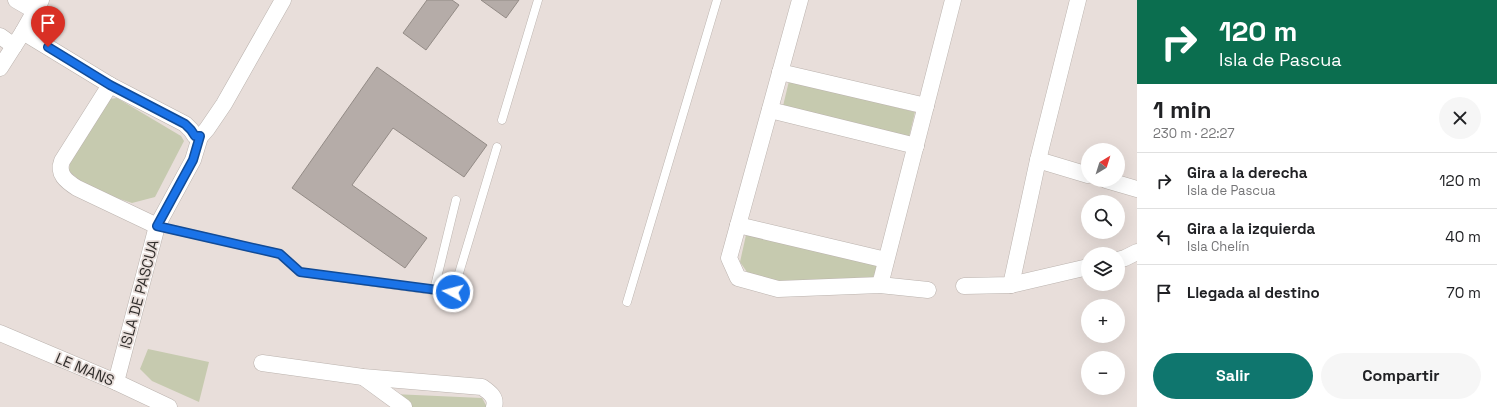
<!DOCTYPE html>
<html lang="es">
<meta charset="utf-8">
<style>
:root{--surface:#fff;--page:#f6f6f6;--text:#202124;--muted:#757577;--line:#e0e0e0;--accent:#0f766e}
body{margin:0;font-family:"Space Grotesk",sans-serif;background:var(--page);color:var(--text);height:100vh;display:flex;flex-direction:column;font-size:15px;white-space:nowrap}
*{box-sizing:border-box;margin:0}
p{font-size:13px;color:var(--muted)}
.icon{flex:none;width:22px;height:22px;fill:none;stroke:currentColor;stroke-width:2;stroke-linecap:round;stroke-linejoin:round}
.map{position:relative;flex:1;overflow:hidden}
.sheet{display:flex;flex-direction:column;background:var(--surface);width:360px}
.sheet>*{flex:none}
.banner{background:#0b6e4f;color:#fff;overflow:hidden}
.needle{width:26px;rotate:38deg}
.fabs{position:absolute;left:1081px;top:143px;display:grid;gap:8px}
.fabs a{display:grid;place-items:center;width:44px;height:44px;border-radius:50%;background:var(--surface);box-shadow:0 4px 16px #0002;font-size:20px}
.pin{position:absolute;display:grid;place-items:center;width:34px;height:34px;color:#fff;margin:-41px -17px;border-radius:50% 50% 50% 0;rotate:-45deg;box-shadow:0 0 4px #0007}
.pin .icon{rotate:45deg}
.me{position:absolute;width:44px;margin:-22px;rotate:277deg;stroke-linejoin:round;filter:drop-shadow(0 0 3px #0008)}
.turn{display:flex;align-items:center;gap:14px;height:84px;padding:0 16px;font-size:18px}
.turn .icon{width:52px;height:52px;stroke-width:2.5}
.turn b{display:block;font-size:28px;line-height:34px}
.round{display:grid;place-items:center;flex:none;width:42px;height:42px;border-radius:21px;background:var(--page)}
.head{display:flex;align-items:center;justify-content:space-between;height:68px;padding:0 16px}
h1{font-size:24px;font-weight:700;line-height:30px}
.primary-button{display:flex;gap:8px;margin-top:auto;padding:8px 16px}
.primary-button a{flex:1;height:46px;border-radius:24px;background:var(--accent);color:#fff;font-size:16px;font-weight:700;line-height:46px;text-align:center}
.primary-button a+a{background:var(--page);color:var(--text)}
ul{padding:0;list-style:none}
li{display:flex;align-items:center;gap:12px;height:56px;padding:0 16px;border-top:1px solid var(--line)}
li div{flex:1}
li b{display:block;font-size:15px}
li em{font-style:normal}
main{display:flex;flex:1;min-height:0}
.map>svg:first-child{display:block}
</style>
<main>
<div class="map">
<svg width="1137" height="407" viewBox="0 0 1137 407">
<rect width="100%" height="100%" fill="#e8deda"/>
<g fill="#c6caaf">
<polygon points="789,81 915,112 909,137 783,106"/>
<polygon points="117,98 181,136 184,141 155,197 132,203 89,189 69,171 71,155 109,99"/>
<polygon points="746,235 879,265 873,277 779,282 747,272 740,262"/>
<polygon points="148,349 209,362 199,402 152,381 140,369"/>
<polygon points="393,394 482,398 487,407 412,407"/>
</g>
<g fill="#b5aca8" stroke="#938b86">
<polygon points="427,0 452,0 459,5 426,50 403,33"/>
<polygon points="481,0 519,0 506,18"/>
<polygon points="377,67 487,145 464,177 393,128 352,185 427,238 405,268 292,188"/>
</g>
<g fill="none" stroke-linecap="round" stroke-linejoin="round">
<defs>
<g id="service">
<polyline points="502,120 538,0"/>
<polyline points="157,226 280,254 300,272 453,293 497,147"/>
<polyline points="434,290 456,200"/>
<polyline points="627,302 717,0"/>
</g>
<g id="minor">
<polyline points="16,0 35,11"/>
<polyline points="800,0 729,258 738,278 778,289 880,285 928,290"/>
<polyline points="23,32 110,85 185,124 191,130 195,136 200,137"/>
<polyline points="0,36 14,46"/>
<polyline points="0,68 23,32 41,0"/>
<polyline points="780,72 926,106"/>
<path d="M110 85 62 161C57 174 66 181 77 188L157 226"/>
<polyline points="770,110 916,146"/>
<polyline points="1038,160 1088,175"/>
<polyline points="1106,180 1137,189"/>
<polyline points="738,225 886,260"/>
<polyline points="1118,260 1125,258 1137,252"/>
<polyline points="880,285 953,0"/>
<polyline points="1011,285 1038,160 1078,0"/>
<polyline points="964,286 1011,285 1088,267"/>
<polyline points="0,333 116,382 169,407"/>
<path d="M262 363 363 377 482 387C489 392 497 397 494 407"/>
<polyline points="363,377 404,407"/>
<polyline points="116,382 157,226 193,160 200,137 207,129 224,104 283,0"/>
</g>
</defs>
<use href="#service" stroke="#bbb3ae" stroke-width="9"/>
<use href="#minor" stroke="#bbb3ae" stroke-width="17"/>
<use href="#service" stroke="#fff" stroke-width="8"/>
<use href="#minor" stroke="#fff" stroke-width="16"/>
</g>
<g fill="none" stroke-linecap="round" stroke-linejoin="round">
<defs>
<polyline id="route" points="48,47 110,85 185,124 191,130 195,136 200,136 193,160 157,226 280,254 300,272 453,292"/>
</defs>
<use href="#route" stroke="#114b97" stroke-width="10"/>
<use href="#route" stroke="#1a73e8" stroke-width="7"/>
</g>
<g text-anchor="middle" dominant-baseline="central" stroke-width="3.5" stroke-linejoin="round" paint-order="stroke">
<g font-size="15" fill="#312e2c" stroke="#e8deda">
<text transform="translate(139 294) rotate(-75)">ISLA DE PASCUA</text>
<text transform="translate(85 369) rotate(23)">LE MANS</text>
</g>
</g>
</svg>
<div class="fabs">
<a><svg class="needle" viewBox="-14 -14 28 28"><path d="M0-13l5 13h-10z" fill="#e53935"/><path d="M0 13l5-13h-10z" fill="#757577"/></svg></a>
<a><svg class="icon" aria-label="search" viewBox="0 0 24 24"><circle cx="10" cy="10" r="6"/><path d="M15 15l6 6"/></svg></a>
<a><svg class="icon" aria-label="layers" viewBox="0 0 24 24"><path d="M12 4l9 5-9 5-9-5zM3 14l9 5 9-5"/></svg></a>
<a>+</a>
<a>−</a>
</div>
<div class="pin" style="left:48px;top:47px;background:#d93025"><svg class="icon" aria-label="arrive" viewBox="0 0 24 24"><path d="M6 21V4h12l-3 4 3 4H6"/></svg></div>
<svg class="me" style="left:453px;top:292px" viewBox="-20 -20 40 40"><circle r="17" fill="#1a73e8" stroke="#fff" stroke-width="3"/><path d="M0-11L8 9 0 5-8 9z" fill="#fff"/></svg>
</div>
<section class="sheet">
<div class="banner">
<div class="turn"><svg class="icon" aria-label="right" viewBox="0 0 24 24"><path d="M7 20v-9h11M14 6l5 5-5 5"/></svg><div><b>120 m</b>Isla de Pascua</div></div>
</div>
<div class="head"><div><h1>1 min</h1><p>230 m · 22:27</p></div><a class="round"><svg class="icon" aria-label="close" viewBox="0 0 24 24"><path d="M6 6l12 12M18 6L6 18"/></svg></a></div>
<ul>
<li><svg class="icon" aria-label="right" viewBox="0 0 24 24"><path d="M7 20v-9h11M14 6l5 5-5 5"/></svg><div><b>Gira a la derecha</b><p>Isla de Pascua</p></div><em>120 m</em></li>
<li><svg class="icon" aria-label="left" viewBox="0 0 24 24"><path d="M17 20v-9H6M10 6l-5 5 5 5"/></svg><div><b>Gira a la izquierda</b><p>Isla Chelín</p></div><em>40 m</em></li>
<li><svg class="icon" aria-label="arrive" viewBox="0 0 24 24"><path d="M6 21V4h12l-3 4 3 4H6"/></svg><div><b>Llegada al destino</b></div><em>70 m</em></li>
</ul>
<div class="primary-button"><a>Salir</a><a>Compartir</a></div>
</section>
</main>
